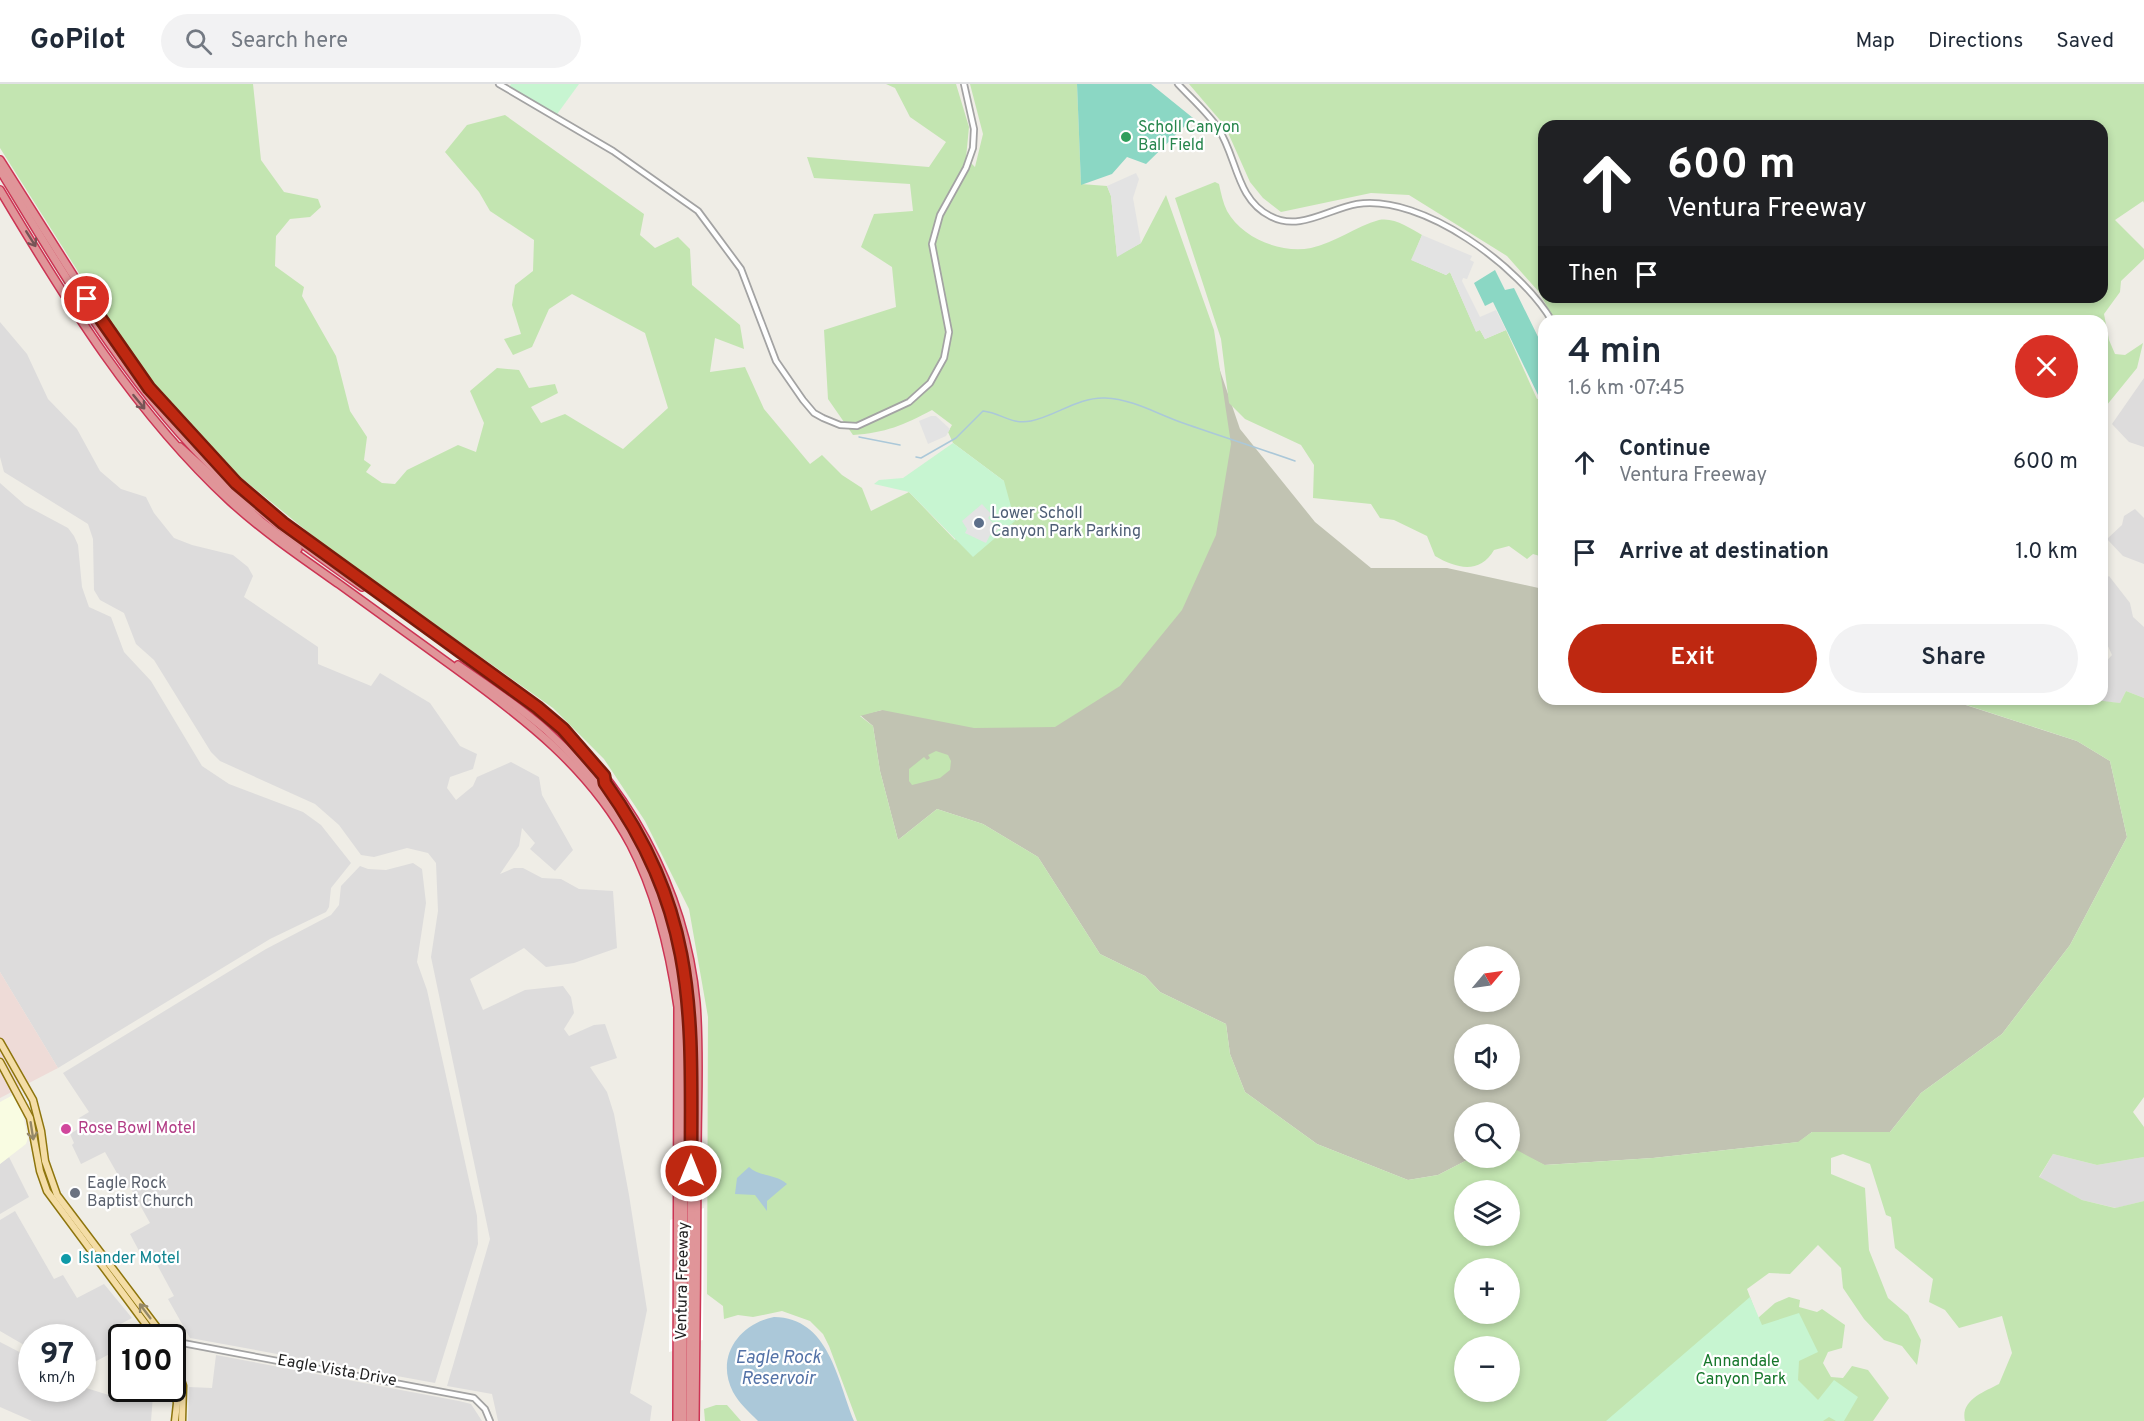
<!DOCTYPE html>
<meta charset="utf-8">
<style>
:root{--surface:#fff;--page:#f2f2f3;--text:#1f2937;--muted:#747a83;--line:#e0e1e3;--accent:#be2811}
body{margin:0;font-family:Overpass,sans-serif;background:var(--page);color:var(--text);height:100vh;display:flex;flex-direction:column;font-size:22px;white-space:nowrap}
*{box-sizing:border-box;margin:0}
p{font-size:20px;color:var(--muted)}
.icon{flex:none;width:33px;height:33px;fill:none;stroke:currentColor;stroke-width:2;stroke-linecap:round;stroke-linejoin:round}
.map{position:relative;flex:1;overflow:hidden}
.panel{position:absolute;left:1538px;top:231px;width:570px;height:390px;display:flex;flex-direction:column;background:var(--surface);border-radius:18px;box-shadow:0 3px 9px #0003}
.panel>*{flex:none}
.top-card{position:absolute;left:1538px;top:36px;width:570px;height:183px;border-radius:18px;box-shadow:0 3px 9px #0003;background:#202124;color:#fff;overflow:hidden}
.needle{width:39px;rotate:61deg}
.buttons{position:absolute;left:1454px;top:862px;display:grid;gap:12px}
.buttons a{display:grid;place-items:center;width:66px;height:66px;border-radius:50%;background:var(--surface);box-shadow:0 3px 9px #0003;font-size:30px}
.speed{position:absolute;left:18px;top:1240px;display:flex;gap:12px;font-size:30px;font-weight:700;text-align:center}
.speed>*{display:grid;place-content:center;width:78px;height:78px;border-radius:50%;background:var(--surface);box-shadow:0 3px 9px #0003;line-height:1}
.speed small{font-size:15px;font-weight:400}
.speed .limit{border:3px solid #111;border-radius:9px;background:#fff;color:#111}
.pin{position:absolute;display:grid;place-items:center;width:51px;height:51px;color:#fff;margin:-26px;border:3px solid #fff;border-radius:50%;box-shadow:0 2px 6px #0007}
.me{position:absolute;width:66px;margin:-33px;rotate:0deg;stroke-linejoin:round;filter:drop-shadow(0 0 4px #0008)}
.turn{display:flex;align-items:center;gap:21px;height:126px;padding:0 30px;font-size:27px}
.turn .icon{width:78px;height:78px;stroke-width:2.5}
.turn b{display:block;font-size:42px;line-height:51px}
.then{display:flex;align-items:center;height:57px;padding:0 30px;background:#0003;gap:12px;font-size:22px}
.round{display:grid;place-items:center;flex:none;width:63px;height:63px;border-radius:32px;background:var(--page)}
.overview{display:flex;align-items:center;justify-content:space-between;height:102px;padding:0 30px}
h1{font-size:36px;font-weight:600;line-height:45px}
.action{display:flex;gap:12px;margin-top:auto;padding:12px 30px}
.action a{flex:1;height:69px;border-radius:36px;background:var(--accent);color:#fff;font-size:24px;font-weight:600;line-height:69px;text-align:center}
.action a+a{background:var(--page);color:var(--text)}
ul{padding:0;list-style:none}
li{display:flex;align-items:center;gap:18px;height:90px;padding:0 30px}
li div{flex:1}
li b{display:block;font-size:22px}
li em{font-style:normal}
header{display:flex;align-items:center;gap:36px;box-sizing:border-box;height:84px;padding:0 30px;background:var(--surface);border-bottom:2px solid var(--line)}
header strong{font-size:28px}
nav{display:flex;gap:33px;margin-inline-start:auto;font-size:21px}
.search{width:420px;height:54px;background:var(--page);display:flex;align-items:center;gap:15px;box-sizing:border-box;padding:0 21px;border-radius:33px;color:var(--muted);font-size:22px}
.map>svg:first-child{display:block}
</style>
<header>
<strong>GoPilot</strong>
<div class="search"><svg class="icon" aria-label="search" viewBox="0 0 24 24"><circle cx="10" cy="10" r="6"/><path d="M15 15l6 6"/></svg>Search here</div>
<nav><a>Map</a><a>Directions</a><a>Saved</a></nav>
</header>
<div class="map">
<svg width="2144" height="1337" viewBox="0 0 2144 1337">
<rect width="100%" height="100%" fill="#efede6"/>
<g fill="#dddcdc">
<polygon points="0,238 27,270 48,315 77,345 100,387 121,405 146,413 154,429 174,454 192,461 233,471 248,483 253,492 244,513 318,563 318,580 371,602 380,589 430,619 460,662 477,670 473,685 450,693 447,704 456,716 473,702 477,693 511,678 539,693 542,711 573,766 555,787 530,765 535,759 522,744 519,762 500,790 514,784 523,784 542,794 561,795 579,805 613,807 617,864 574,879 546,883 524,864 470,895 483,926 525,906 563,902 571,913 574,929 564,945 569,952 594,941 605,940 617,974 590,983 607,1008 614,1030 629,1111 647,1226 630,1309 652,1322 650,1337 498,1337 492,1310 447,1302 490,1155 431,873 438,827 436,779 428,769 407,764 374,773 361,771 339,741 315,720 220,677 211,668 154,576 136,560 124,529 100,516 94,506 93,455 88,440 4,388 0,373"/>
<polygon points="2144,294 2144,363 2129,358 2112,340"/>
<polygon points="0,399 25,421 68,444 74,452 78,461 82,503 89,523 111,533 124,568 151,597 202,682 229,700 303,728 321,741 351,779 331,804 329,823 326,828 270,855 58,984 0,888"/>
<polygon points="2135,425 2144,434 2144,480 2123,472 2107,455 2122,441 2124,432"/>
<polygon points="2109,492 2130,519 2133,533 2144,543 2144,614 2126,607 2120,619 2086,617 2102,615 2102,582 2112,571 2102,549 2102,498"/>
<polygon points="413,779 422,785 426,819 417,878 427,906 477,1132 478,1160 435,1299 190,1254 168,1215 174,1212 154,1175 145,1178 130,1150 150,1139 130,1103 126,1105 105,1068 81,1080 72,1061 74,1059 70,1050 83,1042 79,1034 89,1028 63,989 266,865 331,831 339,821 341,802 360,782 368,785 386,786"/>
<polygon points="2053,1070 2097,1081 2144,1073 2144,1117 2116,1124 2082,1116 2039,1094"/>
<polygon points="9,1073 29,1113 0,1130 0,1080"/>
<polygon points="15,1127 54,1195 63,1191 77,1214 104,1200 132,1234 113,1244 121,1264 83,1284 82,1254 32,1254 31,1265 0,1247 0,1136"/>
<polygon points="0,1258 31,1274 32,1305 82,1305 83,1303 115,1313 153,1311 151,1337 32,1337 0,1323"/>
<polygon points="216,1271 459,1317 471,1320 482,1337 188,1337 189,1303 212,1304"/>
</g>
<polygon fill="#eedbd7" points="0,888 58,984 0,1014"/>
<polygon fill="#f9fce2" points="13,1011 22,1027 28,1054 26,1060 0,1080 0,1018"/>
<path fill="#c1c3b2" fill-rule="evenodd" d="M1174 152 1240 345 1315 438 1371 484H1447L1543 505 1544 615H1947L2077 657 2110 677 2127 753 2070 861 2002 950 1921 1009 1890 1048H1812L1799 1058 1653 1074 1544 1081 1509 1063V1029H1464V1074H1471L1438 1091 1408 1096 1317 1060 1245 1008 1230 970 1226 940 1160 908 1145 892 1100 870 1038 773 983 740 937 725 898 756 880 687 873 642 860 631 882 626ZM1464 873H1509V918H1464ZM1464 951H1509V996H1464Z"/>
<g fill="#c3e5b1" fill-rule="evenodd">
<path d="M0 0H253L261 76 284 108 318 115 321 123 310 133 290 135 276 152 275 182 304 203 302 212 336 272 350 327 367 353 364 376 371 381 366 388 382 399 395 400 407 386 458 361 476 368 484 339 470 307 497 284 519 286 529 304 555 300 558 309 531 323 541 339 565 330 623 365 668 324 645 249 572 210 549 225 532 263 513 271 504 255 521 250 512 221 515 201 533 187 534 156 490 127 479 108 445 68 467 41 505 31 644 130 640 151 655 164 678 153 690 165 692 201 740 241 744 265 715 254 710 288 745 283 764 325 810 380 822 371 842 391 862 404 871 427 909 408 955 456 1004 397 953 359 948 348 952 341 932 326C904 341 885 349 853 351L828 315 824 246 896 223 892 183 861 163 874 130 913 127 910 100 814 94 807 73 929 83 946 58 910 33 895 4 886 0H956L969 43 966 74 975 83 983 50 970 0H1077L1081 100 1107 102 1111 112 1117 172 1141 159 1166 111 1214 246 1231 360 1216 451 1182 526 1120 602 1055 643 974 644 882 626 860 632 873 642 880 687 898 756 937 725 983 740 1038 773 1100 870 1145 892 1160 908 1226 940 1230 970 1245 1008 1317 1060 1408 1096 1438 1091 1471 1074H1509V1063H1511L1545 1081 1653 1074 1798 1058 1812 1048H1890L1921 1009 2002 950 2070 861 2127 753 2110 677 2077 657 1948 615H2086L2120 619 2126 607 2144 614V1013L2133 1028 2144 1043V1073L2097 1081 2053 1070 2039 1093 2082 1116 2115 1124 2144 1117V1337H1965C1960 1316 1984 1308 1999 1300L2012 1269 2002 1232 1959 1244 1945 1226 1929 1218 1933 1195 1895 1164 1891 1133 1886 1131 1870 1080 1843 1070 1831 1074V1090L1865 1104 1869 1166 1888 1214 1908 1231 1921 1256 1917 1281 1902 1262 1884 1256 1864 1235 1843 1204 1841 1184 1818 1161 1790 1190 1769 1189 1747 1205 1758 1234 1775 1219 1789 1213 1800 1216 1799 1223 1817 1228 1822 1225 1845 1241 1842 1264 1828 1268 1823 1279 1831 1293 1843 1294 1852 1282 1868 1286 1889 1314 1873 1337H857L829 1262 823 1250 810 1237 782 1227 753 1233 738 1231 724 1235 723 1222 707 1210 708 933 689 825 645 737 604 675 553 624 335 470 238 391 164 313 120 254 0 64ZM1464 1107H1509V1152H1464ZM1464 1185H1509V1230H1464ZM1464 1263H1509V1308H1464Z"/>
<path d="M1189 0H2144V119L2143 117 2115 136 2144 165V175L2121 197 2120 208 2104 230 2109 256 2115 270 2125 271 2143 259 2137 284 2102 327V237H1555L1539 208 1507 172 1409 111 1371 109 1281 128 1263 114 1250 98 1225 42ZM1544 42H2102V213H1544Z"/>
<path d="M1215 98 1219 100C1221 109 1223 119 1227 127 1242 154 1281 170 1311 164 1335 159 1356 142 1379 136 1394 133 1410 144 1422 151L1412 176 1446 191 1450 188 1476 247 1480 246 1485 255 1506 246 1537 315 1543 313V473L1533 470 1527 475 1509 462 1494 466C1480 490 1457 485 1435 472L1427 452 1394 436 1380 434 1371 420 1313 414 1314 381 1301 361 1245 335 1229 319 1221 255 1175 114Z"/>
<polygon points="936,667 948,671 951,677 950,686 940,694 912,701 909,697 909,685 924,673 927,676 930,674 928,671"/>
<polygon points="716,1321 727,1321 741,1337 705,1337 704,1325"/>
</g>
<g fill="#c7f5d1">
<polygon points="511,0 579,0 555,33 507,6"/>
<polygon points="953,359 1004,397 1015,437 973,473 909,408 874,400 879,396 903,394"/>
<polygon points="1750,1213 1762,1241 1799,1229 1818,1268 1799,1277 1798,1296 1818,1316 1834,1296 1858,1313 1844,1337 1836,1337 1829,1333 1823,1337 1606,1337"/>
</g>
<g fill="#8bd7c4">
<polygon points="1077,0 1151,0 1193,34 1146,80 1127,73 1112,90 1081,101"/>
<polygon points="1495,186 1505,206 1514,204 1543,263 1543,308 1538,311 1493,218 1485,222 1474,199"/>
</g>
<g fill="#e3e3e3">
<polygon points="1136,89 1139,95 1133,114 1141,159 1117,173 1111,112 1107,102"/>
<polygon points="1422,151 1472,172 1470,176 1474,178 1467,195 1463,194 1462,197 1480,233 1496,226 1506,246 1485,255 1480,246 1476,248 1450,188 1446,191 1411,176"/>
<polygon points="931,332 936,332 950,345 946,352 928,360 919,337"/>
<polygon points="982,420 991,430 988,434 999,445 990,451 986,459 965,449 967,445 962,437"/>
</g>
<g fill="#abc8d9">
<path d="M749 1083C760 1093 776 1090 787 1100L767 1117V1127L755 1111 735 1110 737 1094Z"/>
<path d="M774 1233C829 1234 837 1295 854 1337H758C749 1328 739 1319 733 1308 715 1273 739 1240 774 1233Z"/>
</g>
<g fill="#fff">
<polygon points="704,1124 703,1256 689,1259 689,1129"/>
<polygon points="685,1131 684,1264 669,1268 670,1136"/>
</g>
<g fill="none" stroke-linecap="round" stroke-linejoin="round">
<g stroke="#abc8d9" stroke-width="1.5">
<polyline points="859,353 900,361"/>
<path d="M916 373 921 374 956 354 983 327C1002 329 1010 341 1031 337 1056 332 1078 313 1105 314 1133 315 1157 330 1183 339 1220 352 1258 364 1295 377"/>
</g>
<defs>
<g id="tertiary">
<polyline points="499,0 613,67 698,127 741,185 776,277 803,316 814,329 823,334 840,341 857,342 909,318 930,299 944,274 949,248 932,160 940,131 966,84 973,64 974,45 964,0"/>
<path d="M1178 0C1191 14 1207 28 1218 44 1237 73 1236 115 1270 132 1299 148 1328 125 1357 120 1423 110 1520 183 1552 237"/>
<polyline points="172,1257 474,1314 485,1325 490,1337"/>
</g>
<g id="primary">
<polyline points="0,958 33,1016 41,1047 45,1077 57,1111 165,1254"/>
<polyline points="0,978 30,1034 40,1087 47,1107 156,1254"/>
<polyline points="172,1268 183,1302 182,1337"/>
<polyline points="172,1289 177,1319 175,1337"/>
</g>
<g id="motorway">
<path d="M0 76 125 273 165 324 211 375 283 439 537 623C626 697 685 803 696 919 700 969 697 1019 697 1069 697 1158 696 1248 695 1337"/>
<path d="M0 86C66 194 130 306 223 394 266 435 314 469 362 503"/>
<path d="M0 106C66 217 135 329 230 417 264 448 302 474 339 500 378 528 416 556 455 584 524 634 590 684 631 761 657 811 670 868 678 923L677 1337"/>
<polyline points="180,363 262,438 298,465"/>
<path d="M458 581C488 602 519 622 546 646 631 722 677 829 684 941L683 1337"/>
<path d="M646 765C699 872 691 970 691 1086 691 1170 691 1253 690 1337"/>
</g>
</defs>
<use href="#tertiary" stroke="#a3a3a3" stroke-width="8"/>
<use href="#primary" stroke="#8e750d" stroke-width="9"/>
<use href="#motorway" stroke="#cc3454" stroke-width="10"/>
<use href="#tertiary" stroke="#fff" stroke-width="4.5"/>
<use href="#primary" stroke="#f4dda6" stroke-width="6"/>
<use href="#motorway" stroke="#e09599" stroke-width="7"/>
</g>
<defs><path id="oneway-shaft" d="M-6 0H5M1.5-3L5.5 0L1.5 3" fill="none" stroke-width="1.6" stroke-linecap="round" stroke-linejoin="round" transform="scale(1.5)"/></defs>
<g stroke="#765456">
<use href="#oneway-shaft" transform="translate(31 155) rotate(58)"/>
<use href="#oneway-shaft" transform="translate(139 318) rotate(51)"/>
</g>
<g stroke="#948869">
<use href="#oneway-shaft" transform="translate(32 1047) rotate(81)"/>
<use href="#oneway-shaft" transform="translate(145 1227) rotate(-127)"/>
</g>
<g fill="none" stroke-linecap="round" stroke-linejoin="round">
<defs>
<path id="route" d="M87 215 149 304 236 399 283 439 537 623 563 645 604 692 605 699C700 832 691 934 691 1087"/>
</defs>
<use href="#route" stroke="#7c1a0b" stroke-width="15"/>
<use href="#route" stroke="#be2811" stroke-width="10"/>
</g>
<circle fill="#2e9e5b" stroke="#fff" stroke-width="2" cx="1126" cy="53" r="6"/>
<circle fill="#5c6f8a" stroke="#fff" stroke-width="2" cx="979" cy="439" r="6"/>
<circle fill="#d1479c" stroke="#fff" stroke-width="2" cx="66" cy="1045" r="6"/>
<circle fill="#6b7280" stroke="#fff" stroke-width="2" cx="75" cy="1109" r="6"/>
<circle fill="#0f9aa8" stroke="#fff" stroke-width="2" cx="66" cy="1175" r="6"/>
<g text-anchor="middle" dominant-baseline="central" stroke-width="4.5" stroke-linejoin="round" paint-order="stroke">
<g font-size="16" fill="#27864d" stroke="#fff" text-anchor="start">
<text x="1138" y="44">Scholl Canyon<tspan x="1138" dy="18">Ball Field</tspan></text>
</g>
<g font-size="16" fill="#4e5e75" stroke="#fff" text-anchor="start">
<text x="991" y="430">Lower Scholl<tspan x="991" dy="18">Canyon Park Parking</tspan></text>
</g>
<g font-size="16" fill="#b23c85" stroke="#fff" text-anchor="start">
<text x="78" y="1045">Rose Bowl Motel</text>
</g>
<g font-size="16" fill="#5b616d" stroke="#fff" text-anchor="start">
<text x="87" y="1100">Eagle Rock<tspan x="87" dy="18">Baptist Church</tspan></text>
</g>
<g font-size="16" fill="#0d838f" stroke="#fff" text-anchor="start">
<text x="78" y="1175">Islander Motel</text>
</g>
<g font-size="16" fill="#1f1f1f" stroke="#fff">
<text transform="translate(683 1197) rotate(-89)">Ventura Freeway</text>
<text transform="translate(337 1287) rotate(10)">Eagle Vista Drive</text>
</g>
<g font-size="16" fill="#15762a" stroke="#fff">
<text x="1741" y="1278">Annandale<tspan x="1741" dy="18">Canyon Park</tspan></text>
</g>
<g font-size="18" font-style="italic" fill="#5372a7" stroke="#fff">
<text x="778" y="1274">Eagle Rock<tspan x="778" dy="21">Reservoir</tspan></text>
</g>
</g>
</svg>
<div class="buttons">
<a><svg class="needle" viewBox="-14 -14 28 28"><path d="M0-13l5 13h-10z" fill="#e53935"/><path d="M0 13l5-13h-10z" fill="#747a83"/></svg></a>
<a><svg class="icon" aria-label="sound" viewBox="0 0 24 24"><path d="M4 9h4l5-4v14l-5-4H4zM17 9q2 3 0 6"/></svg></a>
<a><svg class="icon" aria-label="search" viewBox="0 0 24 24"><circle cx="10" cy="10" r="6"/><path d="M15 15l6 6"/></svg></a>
<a><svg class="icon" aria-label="layers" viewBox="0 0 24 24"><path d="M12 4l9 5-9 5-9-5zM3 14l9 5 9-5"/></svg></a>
<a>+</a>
<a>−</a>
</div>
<div class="speed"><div>97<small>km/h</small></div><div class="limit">100</div></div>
<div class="pin" style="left:87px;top:215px;background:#d93025"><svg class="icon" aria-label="arrive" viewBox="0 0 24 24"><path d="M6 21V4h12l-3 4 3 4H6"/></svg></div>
<svg class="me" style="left:691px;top:1087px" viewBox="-20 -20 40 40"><circle r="17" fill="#be2811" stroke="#fff" stroke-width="3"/><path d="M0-11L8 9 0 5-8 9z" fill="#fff"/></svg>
<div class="top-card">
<div class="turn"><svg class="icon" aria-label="ahead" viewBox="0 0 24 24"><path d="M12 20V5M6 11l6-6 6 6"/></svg><div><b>600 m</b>Ventura Freeway</div></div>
<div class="then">Then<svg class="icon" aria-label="arrive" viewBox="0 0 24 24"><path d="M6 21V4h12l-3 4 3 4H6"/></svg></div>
</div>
<section class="panel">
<div class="overview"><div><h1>4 min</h1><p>1.6 km · 07:45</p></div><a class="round" style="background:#d93025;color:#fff"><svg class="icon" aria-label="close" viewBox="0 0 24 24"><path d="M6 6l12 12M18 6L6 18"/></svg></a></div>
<ul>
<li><svg class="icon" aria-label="ahead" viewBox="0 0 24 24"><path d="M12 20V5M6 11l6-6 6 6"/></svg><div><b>Continue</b><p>Ventura Freeway</p></div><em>600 m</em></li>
<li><svg class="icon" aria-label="arrive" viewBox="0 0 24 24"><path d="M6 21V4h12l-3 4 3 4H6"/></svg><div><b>Arrive at destination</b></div><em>1.0 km</em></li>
</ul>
<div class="action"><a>Exit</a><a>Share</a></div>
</section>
</div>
